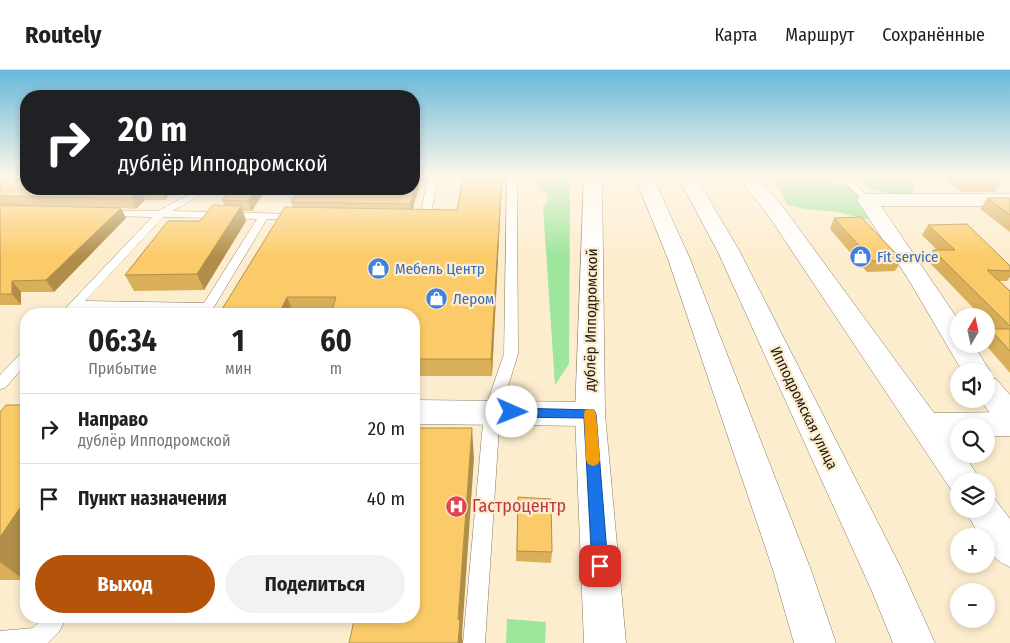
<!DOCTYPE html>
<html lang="ru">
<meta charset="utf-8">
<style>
:root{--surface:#fff;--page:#f2f2f2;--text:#202124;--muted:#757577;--line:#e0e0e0;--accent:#b45309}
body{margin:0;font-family:"Fira Sans Condensed",sans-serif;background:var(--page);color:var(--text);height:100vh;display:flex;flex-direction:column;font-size:19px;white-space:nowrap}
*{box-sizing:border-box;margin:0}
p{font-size:16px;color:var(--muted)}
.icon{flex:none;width:28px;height:28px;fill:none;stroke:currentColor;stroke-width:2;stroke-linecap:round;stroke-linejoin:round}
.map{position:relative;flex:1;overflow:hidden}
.side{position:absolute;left:20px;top:238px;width:400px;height:315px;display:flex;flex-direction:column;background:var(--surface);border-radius:20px;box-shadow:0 2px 8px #0003}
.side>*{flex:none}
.hud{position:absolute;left:20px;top:20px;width:400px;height:105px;border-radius:20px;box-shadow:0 2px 8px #0003;background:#202124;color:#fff;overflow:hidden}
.needle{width:32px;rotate:9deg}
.buttons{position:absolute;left:950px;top:238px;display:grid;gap:10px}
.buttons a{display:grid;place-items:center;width:45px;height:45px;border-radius:50%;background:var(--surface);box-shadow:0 2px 8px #0003;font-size:25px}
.pin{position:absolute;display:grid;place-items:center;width:42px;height:42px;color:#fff;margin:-21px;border-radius:10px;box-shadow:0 2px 8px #0006}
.me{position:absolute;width:55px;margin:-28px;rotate:91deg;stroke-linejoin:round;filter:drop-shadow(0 0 4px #0008)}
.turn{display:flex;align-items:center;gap:18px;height:105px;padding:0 15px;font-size:22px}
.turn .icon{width:65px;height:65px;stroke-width:2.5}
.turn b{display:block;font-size:35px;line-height:42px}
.eta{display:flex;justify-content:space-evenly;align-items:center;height:85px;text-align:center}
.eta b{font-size:30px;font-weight:700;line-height:35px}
.action{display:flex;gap:10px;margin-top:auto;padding:10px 15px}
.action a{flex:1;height:58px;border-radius:30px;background:var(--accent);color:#fff;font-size:20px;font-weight:700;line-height:58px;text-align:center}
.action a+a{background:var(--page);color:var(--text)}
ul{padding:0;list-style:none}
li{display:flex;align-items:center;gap:15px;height:70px;padding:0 15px;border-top:1px solid var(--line)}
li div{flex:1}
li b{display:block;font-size:19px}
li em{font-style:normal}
header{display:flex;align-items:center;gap:30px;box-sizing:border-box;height:70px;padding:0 25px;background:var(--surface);border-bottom:1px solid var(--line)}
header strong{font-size:24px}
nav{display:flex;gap:28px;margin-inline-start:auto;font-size:18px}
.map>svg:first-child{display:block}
</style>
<header>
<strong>Routely</strong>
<nav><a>Карта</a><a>Маршрут</a><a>Сохранённые</a></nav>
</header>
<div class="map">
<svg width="1010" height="573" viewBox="0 0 1010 573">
<rect width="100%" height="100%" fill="#fdedcf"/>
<g fill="#9de69b">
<polygon points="537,107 568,107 570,132 569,294 555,315 543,136 548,132 546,122 538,119"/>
<path d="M769 107H828L830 111 850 117 875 150C861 150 850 144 837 142 819 140 803 140 786 134L780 119Z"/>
<polygon points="854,107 907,107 915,119 907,127 876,121 855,110"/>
<polygon points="507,549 546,552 545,573 506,573"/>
</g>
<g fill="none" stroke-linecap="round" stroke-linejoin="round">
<defs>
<g id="service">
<polygon points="428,107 438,107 430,150 425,153 413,152 412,150 413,148 420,147"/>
<polygon points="507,107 517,107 518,284 500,342 485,573 463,573 484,342 504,284"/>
<polygon points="840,107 849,107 870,128 870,132 864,132"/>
<path d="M194 119H204L194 129 172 141 298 144 303 147 298 150 267 149 212 240 78 239 73 244H60L152 147 105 146 101 145V141H158L188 125ZM163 147 257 149 204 233 85 231Z"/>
<polygon points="26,281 26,294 5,318 0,319 0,305 21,283"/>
<polygon points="45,546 67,546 59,562 48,573 0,573 0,561 33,558"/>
</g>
<g id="minor">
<polygon points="867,124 1010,124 1010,136 881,136 959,251 959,274 973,274 990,301 987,307 996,309 1010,325 1010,358 999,354 979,329 986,329 986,301 962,301 910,212 857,130 860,126"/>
<polygon points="414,330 590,332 601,336 605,344 601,352 590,356 414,354"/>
</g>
<g id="tertiary">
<polygon points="584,107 602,107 605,344 626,573 584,573 575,344"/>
<polygon points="738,107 757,107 783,137 934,343 1010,342 1010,366 986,366 986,356 959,356 959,367 951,367 959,377 959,384 964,384 981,411 959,411 959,424 952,421 768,145"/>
<path d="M986 425 994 428 1010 449V497C996 491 986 482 986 466H980L964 439H986Z"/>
</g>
<g id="trunk">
<polygon points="635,107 653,107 690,189 811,500 836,573 794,573 773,500 668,189"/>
<polygon points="678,107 696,107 740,182 900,496 935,573 893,573 871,519 718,182"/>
</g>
</defs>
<use href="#service" stroke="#887a5f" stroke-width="1"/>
<use href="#minor" stroke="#887a5f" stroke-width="1"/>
<use href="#tertiary" stroke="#887a5f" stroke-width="1"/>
<use href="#trunk" stroke="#887a5f" stroke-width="1"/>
<use href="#service" fill="#fff" fill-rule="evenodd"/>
<use href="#minor" fill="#fff" fill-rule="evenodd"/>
<use href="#tertiary" fill="#fff" fill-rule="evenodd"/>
<use href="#trunk" fill="#fff" fill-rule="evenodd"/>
</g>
<g fill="#d9af5a">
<polygon points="0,107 175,119 165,130 145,130 136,139 121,138 126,148 54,222 21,222 21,235 0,235"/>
<polygon points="463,107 502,107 492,306 414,306 414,244 293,242 292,244 219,244 293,137 291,132 421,110 413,139 457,140"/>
<polygon points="942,107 995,107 1002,112 995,122 961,122"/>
<polygon points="231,119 266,119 252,141 243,141 246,151 204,220 134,221 125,205 200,151 224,135 222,130"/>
<polygon points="987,128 1010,128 1010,162 980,139"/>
<polygon points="834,148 902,190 895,201 867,202 830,159"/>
<polygon points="928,155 1010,196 1010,207 1007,211 999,211 1010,221 1010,303 985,274 986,274 986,263 990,259 993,259 986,251 986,246 981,246 927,190 933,180 937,180 922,165"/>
<polygon points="0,342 24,510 0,510"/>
<polygon points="518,427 552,482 551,493 516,491"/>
</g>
<g fill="#b08e4a">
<polygon points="418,107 421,107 421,110 411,145 410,134"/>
<polygon points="502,107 492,306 491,289"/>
<polygon points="140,119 145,130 136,139 131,128"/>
<polygon points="161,119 175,119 165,130 161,120"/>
<polygon points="256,119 266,119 252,141 248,131"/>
<polygon points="241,136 246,151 204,220 197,204"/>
<polygon points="121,138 126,148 54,222 46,210"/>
<polygon points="12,211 21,222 21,235 12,224"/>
<polygon points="287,227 293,242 292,244 279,244"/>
<polygon points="472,358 474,388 462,565 463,573 458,573 458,549"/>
<polygon points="26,429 26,506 24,510 0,492 0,467"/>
</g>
<g fill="#fccb69" stroke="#b08e4a">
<polygon points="0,107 26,107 26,119 161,119 161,120 140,119 131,128 0,126"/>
<polygon points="414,107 418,107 410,134 291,132 299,119 414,119"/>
<polygon points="463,107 502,107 491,289 414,289 414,244 331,244 336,227 287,227 279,244 219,244 285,137 457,140"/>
<polygon points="961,107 995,107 1002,112 967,112"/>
<polygon points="231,119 256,119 248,131 222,130"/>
<polygon points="987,128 1010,128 1010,145"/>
<polygon points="0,135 121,138 46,210 12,211 12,224 0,224"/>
<polygon points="213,135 241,136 197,204 125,205 168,151 200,151"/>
<polygon points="861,147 902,190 873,191 834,148"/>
<polygon points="967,154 1010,196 1010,201 987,200 1010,221 1010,256 933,180 955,180 928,155"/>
<polygon points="64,242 129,243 128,244 62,244"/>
<polygon points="990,259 1010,259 1010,281"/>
<polygon points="6,335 26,335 26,429 0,467 0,342"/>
<polygon points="414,358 472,358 458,549 460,551 458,573 349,573 355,546 414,546"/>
<polygon points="518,427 551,429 552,482 517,481"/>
</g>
<linearGradient id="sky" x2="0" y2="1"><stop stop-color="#68b7da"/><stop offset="0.57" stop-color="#fef7e9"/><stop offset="1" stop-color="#fef7e9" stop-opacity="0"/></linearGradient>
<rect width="1010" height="187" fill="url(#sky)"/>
<polygon fill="#1a73e8" stroke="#114b97" points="512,338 594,340 596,344 608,496 605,502 600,504 594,502 592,496 584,348 512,347 508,346 506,342 508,339"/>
<polygon fill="#f59e0b" points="590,339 594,340 596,344 600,390 598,394 593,396 588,394 586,390 584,344 585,340"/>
<defs>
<symbol id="shop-disc" viewBox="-11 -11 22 22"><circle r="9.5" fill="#3f7fe0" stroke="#fdedcf"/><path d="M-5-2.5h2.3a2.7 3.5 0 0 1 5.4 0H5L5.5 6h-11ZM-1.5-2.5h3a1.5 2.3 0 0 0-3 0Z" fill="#fff"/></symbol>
<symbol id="hospital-disc" viewBox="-11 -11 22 22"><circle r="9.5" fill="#e0444e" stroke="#fdedcf"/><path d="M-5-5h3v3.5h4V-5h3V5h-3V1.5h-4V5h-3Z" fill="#fff"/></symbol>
</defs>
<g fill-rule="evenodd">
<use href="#shop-disc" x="848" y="174" width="25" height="25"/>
<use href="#shop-disc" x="366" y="186" width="25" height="25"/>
<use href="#shop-disc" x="424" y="216" width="25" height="25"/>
<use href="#hospital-disc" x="444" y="424" width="25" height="25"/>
</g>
<g text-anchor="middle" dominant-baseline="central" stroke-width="4.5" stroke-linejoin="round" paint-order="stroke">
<g font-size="15" fill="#366cbe" stroke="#fdedcf" text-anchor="start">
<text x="877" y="187">Fit service</text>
<text x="395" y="199">Мебель Центр</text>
<text x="453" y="229">Лером</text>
</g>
<g font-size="15" fill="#201a10" stroke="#fdedcf">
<text transform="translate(591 250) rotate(-89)">дублёр Ипподромской</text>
<text transform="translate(804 338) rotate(64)">Ипподромская улица</text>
</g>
<g font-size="18" fill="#be3a42" stroke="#fdedcf" text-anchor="start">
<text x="472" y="436">Гастроцентр</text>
</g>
</g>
</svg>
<div class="buttons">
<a><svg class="needle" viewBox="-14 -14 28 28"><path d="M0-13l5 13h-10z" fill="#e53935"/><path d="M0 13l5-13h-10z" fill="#757577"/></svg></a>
<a><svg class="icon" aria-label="sound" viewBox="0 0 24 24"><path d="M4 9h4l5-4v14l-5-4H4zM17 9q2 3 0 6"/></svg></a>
<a><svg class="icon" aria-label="search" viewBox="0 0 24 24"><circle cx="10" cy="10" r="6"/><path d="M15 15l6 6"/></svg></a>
<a><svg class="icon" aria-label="layers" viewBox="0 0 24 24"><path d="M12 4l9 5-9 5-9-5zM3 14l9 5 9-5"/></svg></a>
<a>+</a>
<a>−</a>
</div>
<div class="pin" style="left:600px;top:496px;background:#d93025"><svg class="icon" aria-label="arrive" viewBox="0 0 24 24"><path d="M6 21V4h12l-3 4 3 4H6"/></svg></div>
<svg class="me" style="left:512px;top:342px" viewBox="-20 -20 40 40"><circle r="19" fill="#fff"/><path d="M0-13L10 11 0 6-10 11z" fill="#1a73e8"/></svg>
<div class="hud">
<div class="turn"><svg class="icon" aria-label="right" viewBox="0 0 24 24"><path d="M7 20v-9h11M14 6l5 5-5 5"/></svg><div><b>20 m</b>дублёр Ипподромской</div></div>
</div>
<section class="side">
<div class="eta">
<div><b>06:34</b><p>Прибытие</p></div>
<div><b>1</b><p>мин</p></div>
<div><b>60</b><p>m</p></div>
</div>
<ul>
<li><svg class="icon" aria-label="right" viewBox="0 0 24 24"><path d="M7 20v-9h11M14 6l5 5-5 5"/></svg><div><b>Направо</b><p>дублёр Ипподромской</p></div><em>20 m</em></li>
<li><svg class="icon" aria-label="arrive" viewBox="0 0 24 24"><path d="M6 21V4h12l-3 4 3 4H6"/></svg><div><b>Пункт назначения</b></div><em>40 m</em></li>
</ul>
<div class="action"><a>Выход</a><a>Поделиться</a></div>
</section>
</div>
